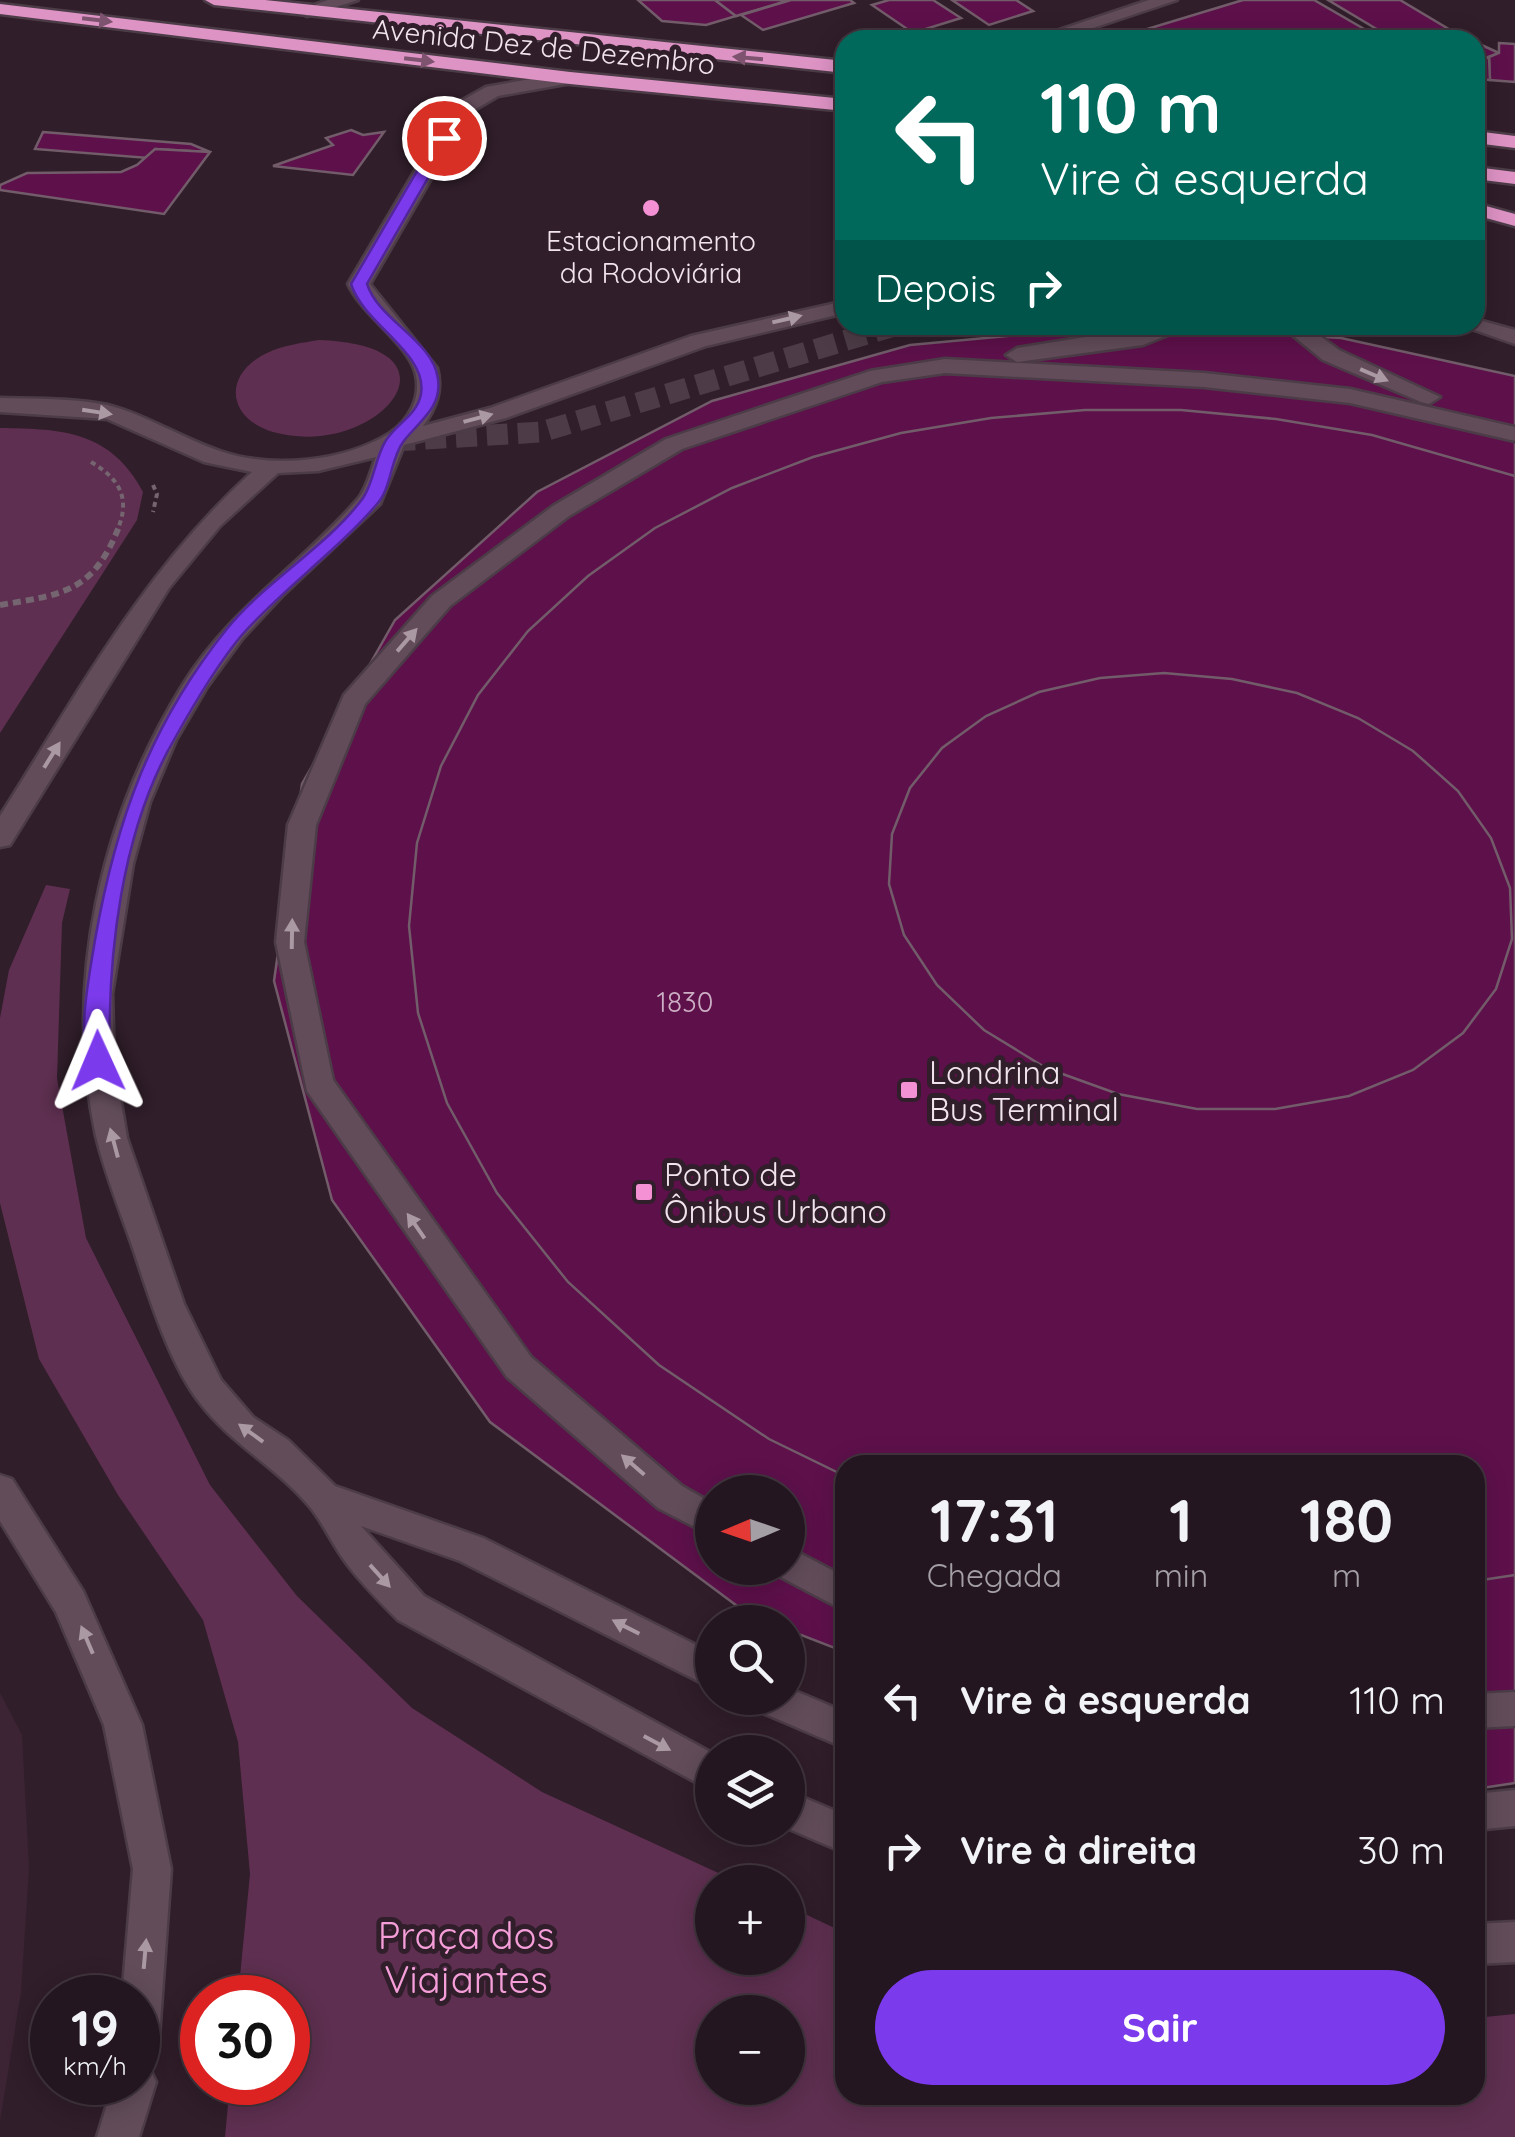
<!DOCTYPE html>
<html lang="pt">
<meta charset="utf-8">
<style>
:root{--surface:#241620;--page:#2c1f29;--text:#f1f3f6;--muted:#a39fa5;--line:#41353e;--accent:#7c3aed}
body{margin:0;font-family:Quicksand,sans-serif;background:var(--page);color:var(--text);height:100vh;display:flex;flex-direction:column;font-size:38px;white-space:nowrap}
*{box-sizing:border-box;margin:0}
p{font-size:32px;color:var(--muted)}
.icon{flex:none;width:55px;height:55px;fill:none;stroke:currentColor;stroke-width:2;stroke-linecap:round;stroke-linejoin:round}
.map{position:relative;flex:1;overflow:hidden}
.side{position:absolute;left:835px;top:1455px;width:650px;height:650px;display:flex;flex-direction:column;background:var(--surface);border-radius:30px;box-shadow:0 5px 25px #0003,0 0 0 2px var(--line)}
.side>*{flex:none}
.top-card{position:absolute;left:835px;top:30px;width:650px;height:305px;border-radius:30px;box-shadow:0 5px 25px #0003,0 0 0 2px var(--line);background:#00695c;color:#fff;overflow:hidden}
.needle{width:65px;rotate:268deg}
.fabs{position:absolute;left:695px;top:1475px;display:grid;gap:20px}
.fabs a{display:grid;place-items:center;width:110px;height:110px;border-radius:50%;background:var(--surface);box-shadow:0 5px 25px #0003,0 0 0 2px var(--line);font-size:50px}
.speed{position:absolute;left:30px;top:1975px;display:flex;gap:20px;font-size:50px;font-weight:700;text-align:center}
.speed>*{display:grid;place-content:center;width:130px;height:130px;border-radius:50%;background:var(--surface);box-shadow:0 5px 25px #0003,0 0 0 2px var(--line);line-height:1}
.speed small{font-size:25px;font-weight:400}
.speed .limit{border:15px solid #d22;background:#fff;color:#111}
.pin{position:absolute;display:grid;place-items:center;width:85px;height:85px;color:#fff;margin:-42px;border:5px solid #fff;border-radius:50%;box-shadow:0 2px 10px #0007}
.me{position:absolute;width:110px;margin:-55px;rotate:359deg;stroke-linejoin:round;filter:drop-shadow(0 0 8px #0008)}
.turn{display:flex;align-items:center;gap:35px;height:210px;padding:0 40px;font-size:45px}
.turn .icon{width:130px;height:130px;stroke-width:2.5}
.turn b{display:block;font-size:70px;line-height:85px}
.then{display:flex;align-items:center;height:95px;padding:0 40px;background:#0003;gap:20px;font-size:38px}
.eta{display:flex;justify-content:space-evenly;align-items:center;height:170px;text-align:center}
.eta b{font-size:60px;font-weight:700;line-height:70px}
.primary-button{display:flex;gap:20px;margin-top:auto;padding:20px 40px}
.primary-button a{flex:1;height:115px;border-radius:60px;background:var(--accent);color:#fff;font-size:40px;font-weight:700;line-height:115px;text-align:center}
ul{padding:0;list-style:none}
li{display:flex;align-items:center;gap:30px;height:150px;padding:0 40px}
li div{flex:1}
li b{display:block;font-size:38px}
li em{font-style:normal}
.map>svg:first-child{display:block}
</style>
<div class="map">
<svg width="1515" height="2137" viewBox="0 0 1515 2137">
<rect width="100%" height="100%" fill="#301e2a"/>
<polygon fill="#3c2434" points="0,1693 22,1735 29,1868 21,1992 0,2121"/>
<g fill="#5e2f50" fill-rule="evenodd">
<path d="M319 340C474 345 377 461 273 432 226 418 223 374 267 353 283 345 302 343 319 340Z"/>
<path d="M0 428C64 429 110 431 143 492L137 520 0 733Z"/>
<path d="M46 885 70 889 62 923 57 1078 86 1238 210 1485 297 1596 412 1708 542 1792 738 1882H712V1958H788V1906L845 1933V2095H1475V2018L1515 2014V2137H225L230 2083 288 2082V1998L238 1997 250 1874 238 1742 203 1620 118 1495 39 1359 0 1203V1018L9 970ZM712 2012H788V2088H712Z"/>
</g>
<g fill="#5e104b" stroke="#725c6a" stroke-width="2.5" fill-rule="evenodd">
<polygon points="638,0 715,0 736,16 706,25 662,21"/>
<polygon points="715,0 790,0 736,16"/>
<polygon points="791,0 850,0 854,3 763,30 741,15"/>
<polygon points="889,0 933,0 961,18 913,33 872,5"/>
<polygon points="952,0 1016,0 1033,11 989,25"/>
<polygon points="1243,0 1314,0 1371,33 1352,40 1111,40"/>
<polygon points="1328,0 1400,0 1457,34 1441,40 1395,40"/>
<polygon points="1475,42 1499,53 1475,62"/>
<polygon points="1499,43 1515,44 1515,82 1490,80 1489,57 1499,53"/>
<polygon points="1489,57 1490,80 1475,79 1475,62"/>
<polygon points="351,130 363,135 384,132 353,175 273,166 333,145 326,138"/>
<polygon points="43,132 191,144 210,152 155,149 148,158 35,149"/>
<polygon points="155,149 210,152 164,214 0,190 0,185 27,173 121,172 137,165"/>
<path d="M1124 325 1341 338 1515 376V1783L1475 1789V1465H845V1652L788 1630V1622L752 1617 490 1422 332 1200 274 981 302 784 395 620 537 492 712 401 910 345ZM712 1492H788V1568H712Z"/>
<path d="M1085 410H1181L1276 419 1372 435 1515 476V1575L1475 1581V1465H845V1476L769 1439 659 1365 568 1282 497 1193 447 1103 418 1013 409 926 417 843 441 766 478 695 528 631 588 576 655 528 732 488 813 457 901 433 991 418ZM1164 673 1232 679 1297 693 1358 718 1413 751 1458 791 1491 838 1510 888 1512 939 1496 989 1463 1033 1413 1070 1349 1096 1275 1109H1197L1118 1094 1046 1068 984 1030 937 985 904 935 889 884 892 834 910 788 942 748 986 716 1039 692 1100 678Z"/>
</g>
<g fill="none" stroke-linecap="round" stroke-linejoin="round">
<polyline stroke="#4d3c47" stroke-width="21" stroke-dasharray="21 10" stroke-linecap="butt" points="394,441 541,432 897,325"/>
<defs>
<g id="lane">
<polygon points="1160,325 1193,325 1143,345 1017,362 1006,355 1017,348"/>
<polygon points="1280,325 1305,325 1339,350 1440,397 1429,404 1421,402 1323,360"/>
<polygon points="945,359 1204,373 1350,389 1515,427 1515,441 1350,403 1204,387 945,373 882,382 682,449 569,516 450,606 365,704 316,825 304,942 333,1080 531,1357 682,1486 712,1503 712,1536 658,1508 507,1377 307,1091 276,942 288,825 344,695 432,596 553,506 666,439 870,371"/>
<polygon points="788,1547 845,1577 845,1611 775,1574 772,1568 788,1568"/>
<polygon points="1515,1692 1515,1726 1475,1728 1475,1694"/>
</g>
<g id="street">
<polygon points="328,0 358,0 307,16 298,11"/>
<polygon points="1149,0 1177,0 1057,40 1029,40"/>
<path d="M570 72 577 74V82L498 96 469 113 370 284 437 368C443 390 436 408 423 426L490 408 691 336 845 301V313L706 346 506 418 404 445 380 504 282 596 242 639 207 687 176 740 150 802 133 864 112 994 114 1061 127 1138 184 1304 221 1380 253 1417 288 1440 335 1486 483 1538 712 1653V1688L460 1561 361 1526 424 1596 712 1753V1791L398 1620C380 1602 362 1584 347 1564 333 1546 324 1524 310 1507 277 1467 231 1444 200 1403 170 1365 149 1297 134 1251 121 1213 105 1174 96 1136 63 982 101 818 182 686 230 608 301 565 358 499 367 488 371 470 376 457L318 471 278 473 220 526 169 588 10 845 0 847V816C78 693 143 571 252 472L204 462 107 419 0 412V398C35 399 72 398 107 405 147 415 181 438 220 451 271 469 344 462 390 433 409 420 421 398 416 375 410 345 363 316 348 284L454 105 486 87Z"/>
<polygon points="1475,319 1515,330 1515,344 1460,325 1475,325"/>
<polygon points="0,1475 12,1479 83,1591 142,1725 171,1869 158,2051 149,2067 156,2082 139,2137 97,2137 114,2082 138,2082 138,1998 122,1998 133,1869 104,1725 56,1612 0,1521"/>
<polygon points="788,1688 845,1712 845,1748 756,1710 751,1698 788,1698"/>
<polygon points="1515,1790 1515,1826 1475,1830 1475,1794"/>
<polygon points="788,1791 845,1815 845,1853 787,1828"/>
<polygon points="1515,1922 1515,1962 1475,1964 1475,1924"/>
</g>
<g id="highway">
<polygon points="205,0 265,0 845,61 845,73 214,5"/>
<polygon points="0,4 570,72 845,99 845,111 570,84 0,14"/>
<polygon points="1475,131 1515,136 1515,148 1475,143"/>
<polygon points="1475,167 1515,172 1515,184 1475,179"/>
<polygon points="1475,203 1515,214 1515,226 1475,215"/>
</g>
</defs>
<use href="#lane" stroke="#4c3c47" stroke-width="5"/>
<use href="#street" stroke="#4c3c47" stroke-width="5"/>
<use href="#highway" stroke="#4c3c47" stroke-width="5"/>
<g stroke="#756570" stroke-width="4" stroke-dasharray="5 4" stroke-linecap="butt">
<path d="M91 462C118 478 130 496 119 526"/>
<polyline points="153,485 157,494 153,512"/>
</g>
<path stroke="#756570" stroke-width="6" stroke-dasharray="8 5" stroke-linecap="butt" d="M0 605C65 594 94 592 120 524"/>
<use href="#lane" fill="#624c5a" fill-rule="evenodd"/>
<use href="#street" fill="#624c5a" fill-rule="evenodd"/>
<use href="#highway" fill="#de93c5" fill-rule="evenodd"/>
</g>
<defs><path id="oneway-solid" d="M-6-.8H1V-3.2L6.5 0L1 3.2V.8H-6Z" transform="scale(2.5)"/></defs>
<g fill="#7e5370">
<use href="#oneway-solid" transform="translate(97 20) rotate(7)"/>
<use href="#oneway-solid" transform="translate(748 58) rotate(-175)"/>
<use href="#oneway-solid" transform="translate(419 60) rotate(7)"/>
</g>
<g fill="#aa98a3">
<use href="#oneway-solid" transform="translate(787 319) rotate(-13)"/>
<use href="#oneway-solid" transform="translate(1374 375) rotate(23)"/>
<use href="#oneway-solid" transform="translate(97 412) rotate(9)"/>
<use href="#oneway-solid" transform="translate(478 418) rotate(-15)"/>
<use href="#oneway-solid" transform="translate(407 640) rotate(-49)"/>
<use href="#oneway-solid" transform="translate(52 755) rotate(-58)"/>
<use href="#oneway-solid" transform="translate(292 934) rotate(-89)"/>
<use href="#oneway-solid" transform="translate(114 1143) rotate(-105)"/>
<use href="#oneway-solid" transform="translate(416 1226) rotate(-125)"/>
<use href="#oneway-solid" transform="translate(251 1433) rotate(-144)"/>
<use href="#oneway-solid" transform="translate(633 1465) rotate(-139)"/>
<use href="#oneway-solid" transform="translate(380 1576) rotate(48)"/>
<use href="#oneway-solid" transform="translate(626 1627) rotate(-153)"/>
<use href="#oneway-solid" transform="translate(87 1640) rotate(-113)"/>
<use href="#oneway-solid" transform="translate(657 1743) rotate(28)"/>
<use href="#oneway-solid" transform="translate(145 1954) rotate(-85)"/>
</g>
<path fill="#7c3aed" stroke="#51269a" stroke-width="2.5" d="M438 135 451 138 367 284C379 321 433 340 438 379 442 408 419 421 403 442 390 460 392 487 377 504 336 552 282 589 241 636 216 666 194 704 175 738 121 830 107 957 110 1061L107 1067H90C76 1037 90 972 95 940 116 821 150 725 226 630 264 582 327 547 363 498 374 482 375 459 385 442 395 424 417 416 421 394 428 353 364 325 351 284Z"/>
<g fill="#f491d4" stroke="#301e2a" stroke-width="4">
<circle cx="651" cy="208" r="10"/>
<rect x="899" y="1080" width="20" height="20" rx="5"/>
<rect x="634" y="1182" width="20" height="20" rx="5"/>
</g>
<g text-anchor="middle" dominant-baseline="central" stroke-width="10" stroke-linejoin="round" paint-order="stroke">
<g font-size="28" fill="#f1e4ec" stroke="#301e2a">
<text transform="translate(544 46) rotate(6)">Avenida Dez de Dezembro</text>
</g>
<g font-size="28" fill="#f1e4ec" stroke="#301e2a">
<text x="651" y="240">Estacionamento<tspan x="651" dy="32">da Rodoviária</tspan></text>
</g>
<g font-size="28" fill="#ccafc4">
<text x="685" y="1001">1830</text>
</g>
<g font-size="32" fill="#f1e4ec" stroke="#301e2a" text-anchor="start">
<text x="929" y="1072">Londrina<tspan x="929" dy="37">Bus Terminal</tspan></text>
<text x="664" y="1174">Ponto de<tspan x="664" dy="37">Ônibus Urbano</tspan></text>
</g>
<g font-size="38" fill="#f59ed9" stroke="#301e2a">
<text x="466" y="1935">Praça dos<tspan x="466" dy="44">Viajantes</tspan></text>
</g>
</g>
</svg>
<div class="fabs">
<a><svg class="needle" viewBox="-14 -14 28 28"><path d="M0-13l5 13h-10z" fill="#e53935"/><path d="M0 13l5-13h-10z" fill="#a39fa5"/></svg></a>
<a><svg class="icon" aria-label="search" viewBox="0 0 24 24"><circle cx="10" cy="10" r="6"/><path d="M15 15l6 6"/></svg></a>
<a><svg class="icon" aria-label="layers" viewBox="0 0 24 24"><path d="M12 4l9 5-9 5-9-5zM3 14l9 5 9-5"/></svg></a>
<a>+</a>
<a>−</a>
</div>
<div class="speed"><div>19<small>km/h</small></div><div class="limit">30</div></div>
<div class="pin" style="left:444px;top:138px;background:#d93025"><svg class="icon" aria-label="arrive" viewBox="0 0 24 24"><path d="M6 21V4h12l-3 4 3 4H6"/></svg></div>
<svg class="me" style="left:98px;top:1061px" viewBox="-20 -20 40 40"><path d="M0-17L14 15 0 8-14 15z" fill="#7c3aed" stroke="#fff" stroke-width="4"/></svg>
<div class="top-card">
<div class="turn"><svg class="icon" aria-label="left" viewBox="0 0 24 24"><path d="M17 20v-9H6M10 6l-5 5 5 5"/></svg><div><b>110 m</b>Vire à esquerda</div></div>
<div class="then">Depois<svg class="icon" aria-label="right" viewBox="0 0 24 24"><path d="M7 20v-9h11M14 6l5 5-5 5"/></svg></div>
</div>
<section class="side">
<div class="eta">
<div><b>17:31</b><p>Chegada</p></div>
<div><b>1</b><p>min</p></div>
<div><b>180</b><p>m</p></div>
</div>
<ul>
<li><svg class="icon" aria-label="left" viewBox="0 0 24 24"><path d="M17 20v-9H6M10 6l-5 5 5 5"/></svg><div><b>Vire à esquerda</b></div><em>110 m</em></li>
<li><svg class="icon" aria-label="right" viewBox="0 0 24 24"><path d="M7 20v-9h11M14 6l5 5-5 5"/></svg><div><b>Vire à direita</b></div><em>30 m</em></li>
</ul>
<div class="primary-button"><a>Sair</a></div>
</section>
</div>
